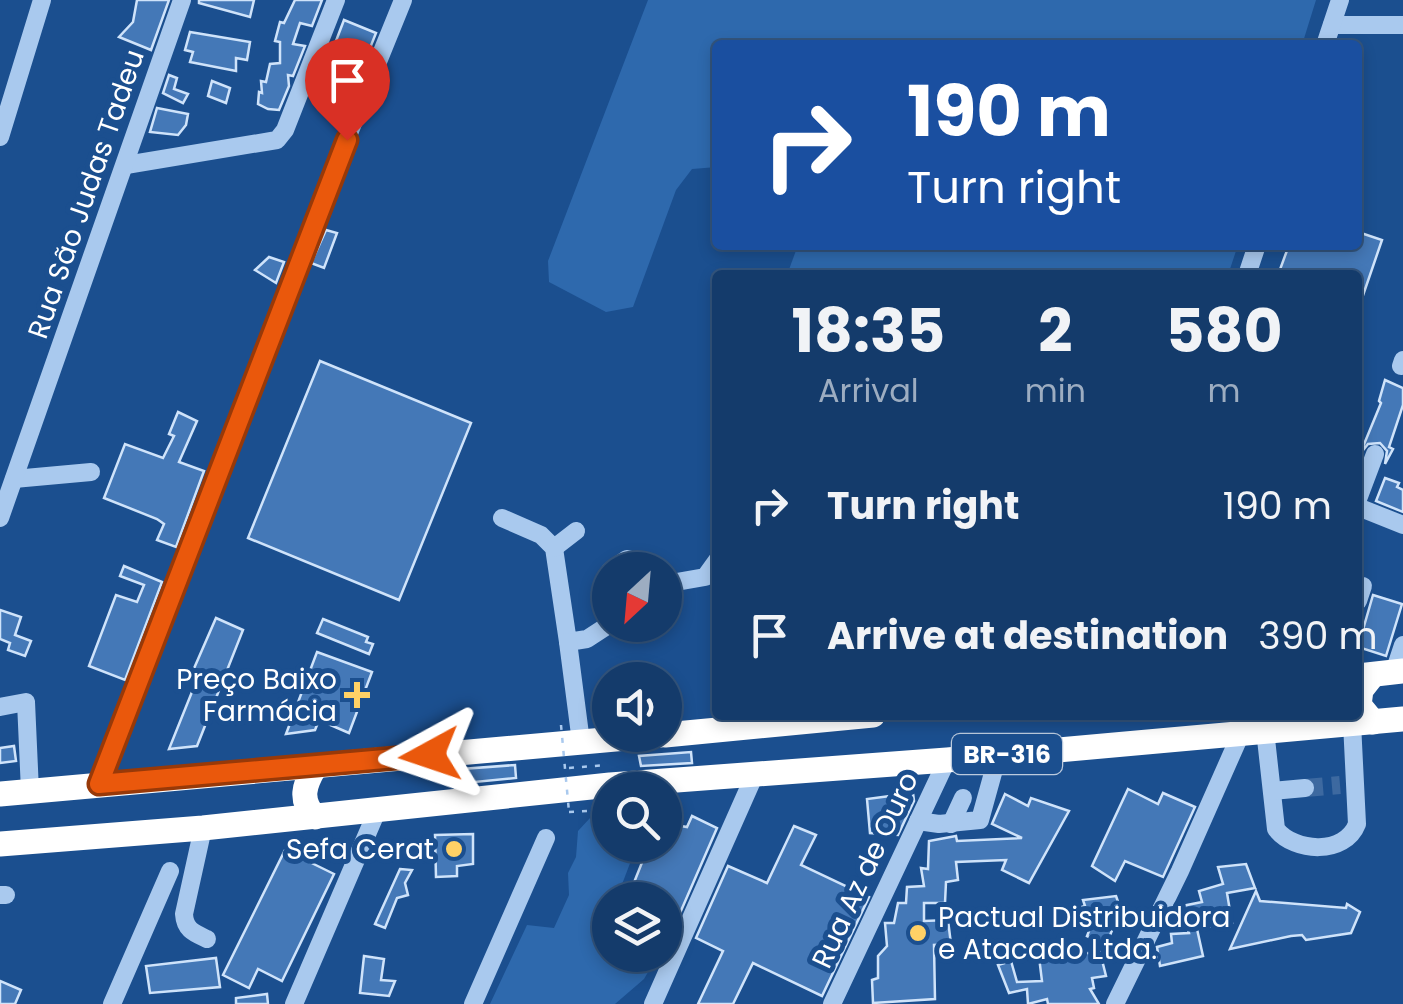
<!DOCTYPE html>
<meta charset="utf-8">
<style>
:root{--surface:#143b6b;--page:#1d4271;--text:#f1f3f6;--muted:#9dadc1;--line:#33557e}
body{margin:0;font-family:Poppins,sans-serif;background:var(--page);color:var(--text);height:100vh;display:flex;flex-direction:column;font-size:38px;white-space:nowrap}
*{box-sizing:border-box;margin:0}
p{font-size:32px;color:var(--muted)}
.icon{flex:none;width:55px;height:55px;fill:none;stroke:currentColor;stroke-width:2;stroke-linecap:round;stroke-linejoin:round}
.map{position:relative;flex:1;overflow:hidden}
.drawer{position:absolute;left:712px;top:270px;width:650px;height:450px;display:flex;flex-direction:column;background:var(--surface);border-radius:10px;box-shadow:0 5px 15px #0003,0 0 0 2px var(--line)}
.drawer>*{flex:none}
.guide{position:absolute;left:712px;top:40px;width:650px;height:210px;border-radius:10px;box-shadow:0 5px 15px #0003,0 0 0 2px var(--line);background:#1a4fa0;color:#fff;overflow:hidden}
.needle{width:65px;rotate:206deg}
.tools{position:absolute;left:592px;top:552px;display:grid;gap:20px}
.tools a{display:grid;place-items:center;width:90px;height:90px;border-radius:50%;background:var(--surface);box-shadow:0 5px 15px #0003,0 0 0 2px var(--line);font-size:50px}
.pin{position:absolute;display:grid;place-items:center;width:85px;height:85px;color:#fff;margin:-102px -42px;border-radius:50% 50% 50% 0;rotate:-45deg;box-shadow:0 0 10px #0007}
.pin .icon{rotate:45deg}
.me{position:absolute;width:110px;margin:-55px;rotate:265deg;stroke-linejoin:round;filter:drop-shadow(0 0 8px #0008)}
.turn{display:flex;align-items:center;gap:35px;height:210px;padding:0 30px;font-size:45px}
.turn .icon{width:130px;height:130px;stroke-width:2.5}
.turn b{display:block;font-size:70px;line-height:85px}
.eta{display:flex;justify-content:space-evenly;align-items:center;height:170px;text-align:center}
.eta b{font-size:60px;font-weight:700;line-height:70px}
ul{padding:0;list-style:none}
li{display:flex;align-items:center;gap:30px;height:130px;padding:0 30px}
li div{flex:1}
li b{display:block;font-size:38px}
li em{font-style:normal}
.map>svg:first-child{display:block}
</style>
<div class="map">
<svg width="1403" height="1004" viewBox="0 0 1403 1004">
<rect width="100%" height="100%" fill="#1b4f8f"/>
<g fill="#2e69ad">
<polygon points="648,0 1316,0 1302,45 718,45 717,167 692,169 676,190 633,307 606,312 549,282 548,261"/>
<polygon points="798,245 1238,245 1228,275 787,275"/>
<polygon points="590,818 610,834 610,845 637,845 616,900 610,900 606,924 610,925 610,955 658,955 644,979 615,1004 490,1004 527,925 554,928 569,895 568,873 576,857 578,831"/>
</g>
<g fill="#4478b7" stroke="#cfe3fa" stroke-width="2.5">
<polygon points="137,0 169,0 151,50 119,37 133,22"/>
<polygon points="199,0 254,0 250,17 199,3"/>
<polygon points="295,0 322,0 312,26 300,23 293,44 305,46 293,76 288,75 289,86 279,110 268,109 258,104 259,92 262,93 261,81 266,82 270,64 280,63 280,42 275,41 280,22 284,23"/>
<polygon points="344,20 376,33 354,88 323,75"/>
<polygon points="190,32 250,42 247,60 236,58 236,71 190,62 193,52 185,50"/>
<polygon points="169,75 177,78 174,89 188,94 183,103 163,93"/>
<polygon points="212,81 230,88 226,103 208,96"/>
<polygon points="157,108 188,114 186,125 178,135 150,132"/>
<polygon points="326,230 337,233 324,268 311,263"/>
<polygon points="1358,232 1382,240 1359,307 1358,275 1278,275 1289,245 1358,245"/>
<polygon points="269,257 284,262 276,283 255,270"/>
<polygon points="320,361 471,423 399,600 248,538"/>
<polygon points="1385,380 1403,388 1403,405 1389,447 1393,449 1385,464 1387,451 1380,443 1368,444 1360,454 1381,403 1379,401"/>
<polygon points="178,412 197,421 179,462 204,471 176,547 157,540 164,524 157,519 104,498 125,444 163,458 174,436 169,434"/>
<polygon points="1385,478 1399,483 1397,487 1403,490 1403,512 1376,501"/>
<polygon points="124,566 162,582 125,680 89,666 116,595 137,602 144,585 120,576"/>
<polygon points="1373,595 1402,604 1386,656 1358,647"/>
<polygon points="0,610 21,617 15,635 31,641 25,656 8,650 10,643 0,639"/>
<polygon points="216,618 243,630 197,746 169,749 200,672 192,673"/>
<polygon points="323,619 368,637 366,642 373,644 369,654 317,633"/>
<polygon points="317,652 372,672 349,733 319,720 315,730 286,734"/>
<polygon points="14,746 16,761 0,763 0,748"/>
<polygon points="691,752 692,763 641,766 639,756"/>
<polygon points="515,765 516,778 465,783 462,769"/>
<polygon points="1128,789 1158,804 1163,793 1195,807 1163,877 1125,861 1115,881 1092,866"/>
<polygon points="913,793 914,801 898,835 870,833 867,799"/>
<polygon points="1005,794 1028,806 1031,798 1069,811 1029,883 1002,870 1006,860 956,862 958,880 946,882 945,903 924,903 924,921 948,920 951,944 934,945 935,999 873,1003 872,980 878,978 878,956 887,946 885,923 894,923 898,903 906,903 907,887 924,886 921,868 928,869 929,841 956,836 957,841 1022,838 992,824"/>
<polygon points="692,816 717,828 680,913 665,914 665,900 627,900 649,845 665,845 670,824 687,827"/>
<polygon points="794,826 816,835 801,865 869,897 822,996 753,963 733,1004 698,1004 723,951 696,938 728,866 767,883"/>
<polygon points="473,834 473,864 457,866 457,876 436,877 435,835"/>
<polygon points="285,850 334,874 282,981 258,969 249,988 223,975"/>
<polygon points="1246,864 1255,888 1227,893 1232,923 1197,929 1203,956 1160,966 1157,947 1172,943 1171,934 1189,933 1182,906 1202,902 1199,891 1223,884 1218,867"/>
<polygon points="400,869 412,870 405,883 408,895 397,898 385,928 375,924"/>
<polygon points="1256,891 1260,901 1346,908 1347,904 1360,912 1351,933 1306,940 1302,935 1291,936 1230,949"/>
<polygon points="1116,896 1122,913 1065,924 1064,912 1085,906 1083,900"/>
<polygon points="1093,921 1113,928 1106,945 1087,936"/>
<polygon points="1100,952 1106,976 1092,978 1094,988 1090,989 1099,1004 1048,1004 1047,999 1028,1004 1027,989 1009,993 998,965 1011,961 1017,982 1042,981 1039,957"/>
<polygon points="364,956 384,959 381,980 395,981 389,996 360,993"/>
<polygon points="216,958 220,987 150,993 146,966"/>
<polygon points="0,981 21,990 15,1004 0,1004"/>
<polygon points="267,994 268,1004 236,1004 236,998"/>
</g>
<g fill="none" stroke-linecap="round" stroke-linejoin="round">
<polyline stroke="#3d69a0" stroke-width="18" stroke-dasharray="18 9" stroke-linecap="butt" points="1305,788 1340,785"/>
<g stroke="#a9c9ee" stroke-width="2.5" stroke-dasharray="5 8" stroke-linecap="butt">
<polyline points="569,768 606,765"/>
<polyline points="592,807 610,805"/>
<polyline points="569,812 610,810"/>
</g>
<g stroke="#a9c9ee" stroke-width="18">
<polyline points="1332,25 1403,25"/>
<polyline points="1325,45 1340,0"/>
<polyline points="0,137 42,0"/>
<polyline points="126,165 277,140 285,130 336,0"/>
<polyline points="1247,275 1257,245"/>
<polyline points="1401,366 1403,360"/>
<polyline points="14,479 91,472"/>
<polyline points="1358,499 1375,454"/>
<polyline points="1358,507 1403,525"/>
<polyline points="0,518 182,0"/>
<polyline points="502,518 541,535 554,548 568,642 587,639 610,624"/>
<polyline points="554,548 576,531"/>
<polyline points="611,570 627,559 637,561 649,570"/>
<polyline points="610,571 607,583 610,597"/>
<polyline points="665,584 705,577 718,559"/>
<polyline points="1358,601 1363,586"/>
<polyline points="568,642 581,742"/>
<polyline points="1394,672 1403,645"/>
<polyline points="0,707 26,702 30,791"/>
<path d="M1265 730 1276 829C1295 853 1345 855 1357 824L1352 723"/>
<polyline points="99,784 304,244 403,0"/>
<polyline points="1272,791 1305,788"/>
<polyline points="918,821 939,824 980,820 998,755"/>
<polyline points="951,824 963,798"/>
<path d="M203 828 184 914C185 930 194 933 207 939"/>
<polyline points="0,895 6,895"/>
<polyline points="112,1004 170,871"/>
<polyline points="294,1004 377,811"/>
<polyline points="473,1004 546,838"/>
<polyline points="653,1004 755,774"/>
<polyline points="832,1004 947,760"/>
<polyline points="1115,1004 1180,871 1242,731"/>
</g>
<g stroke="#fff" stroke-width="25">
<polyline points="1358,676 1403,671"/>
<polyline points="1372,676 1361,690 1359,705 1373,722"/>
<polyline points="665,735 873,715"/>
<polyline points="0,794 660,735"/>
<path d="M315 817C299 800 304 785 315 767"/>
<polyline points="0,844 203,828 610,785 947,760 1403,719"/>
</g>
<polyline stroke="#a9c9ee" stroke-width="2.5" stroke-dasharray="5 8" stroke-linecap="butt" points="561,725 569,812"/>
</g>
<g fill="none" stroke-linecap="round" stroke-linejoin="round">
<defs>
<polyline id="route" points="347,140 99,784 430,755"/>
</defs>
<use href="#route" stroke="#983908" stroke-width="25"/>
<use href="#route" stroke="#ea580c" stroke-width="18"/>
</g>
<g fill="#ffd166" stroke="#1b4f8f" stroke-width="4">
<path d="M352 680h10v10h10v10h-10v10h-10v-10h-10v-10h10z"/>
<circle cx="454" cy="849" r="10"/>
<circle cx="918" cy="933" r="10"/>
</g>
<g text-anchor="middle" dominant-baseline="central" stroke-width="10" stroke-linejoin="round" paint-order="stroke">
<rect fill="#1b4f8f" stroke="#bbcadd" stroke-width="2.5" x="952" y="734" width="110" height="40" rx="8"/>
<g font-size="25" font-weight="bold" fill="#fff">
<text x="1007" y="754">BR-316</text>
</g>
<g font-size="28" fill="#fff" stroke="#1b4f8f">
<text transform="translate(86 194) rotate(-71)">Rua São Judas Tadeu</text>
<text transform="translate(865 870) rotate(-65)">Rua Az de Ouro</text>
</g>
<g font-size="28" fill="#fff" stroke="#1b4f8f" text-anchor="end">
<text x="337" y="679">Preço Baixo<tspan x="337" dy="32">Farmácia</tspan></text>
<text x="434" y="849">Sefa Cerat</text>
<text x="938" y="917" text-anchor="start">Pactual Distribuidora<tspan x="938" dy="32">e Atacado Ltda.</tspan></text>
</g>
</g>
</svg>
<div class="tools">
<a><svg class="needle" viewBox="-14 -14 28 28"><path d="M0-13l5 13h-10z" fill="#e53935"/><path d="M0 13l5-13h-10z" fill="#9dadc1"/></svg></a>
<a><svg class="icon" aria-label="sound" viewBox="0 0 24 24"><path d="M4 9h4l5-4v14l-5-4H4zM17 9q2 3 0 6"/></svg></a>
<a><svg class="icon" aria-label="search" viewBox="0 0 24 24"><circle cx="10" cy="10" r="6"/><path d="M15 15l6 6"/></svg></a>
<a><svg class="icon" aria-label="layers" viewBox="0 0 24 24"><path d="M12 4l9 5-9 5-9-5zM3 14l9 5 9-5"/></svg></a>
</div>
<div class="pin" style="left:347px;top:140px;background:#d93025"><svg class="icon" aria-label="arrive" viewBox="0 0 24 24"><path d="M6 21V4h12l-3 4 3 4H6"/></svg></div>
<svg class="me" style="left:430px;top:755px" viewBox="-20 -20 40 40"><path d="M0-17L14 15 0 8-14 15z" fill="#ea580c" stroke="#fff" stroke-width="4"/></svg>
<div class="guide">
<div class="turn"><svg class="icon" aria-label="right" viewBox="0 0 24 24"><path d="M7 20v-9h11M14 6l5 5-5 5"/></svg><div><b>190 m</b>Turn right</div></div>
</div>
<section class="drawer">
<div class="eta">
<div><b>18:35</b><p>Arrival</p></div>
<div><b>2</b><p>min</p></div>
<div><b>580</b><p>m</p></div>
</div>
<ul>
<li><svg class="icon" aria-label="right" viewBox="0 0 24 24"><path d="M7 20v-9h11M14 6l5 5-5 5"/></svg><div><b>Turn right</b></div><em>190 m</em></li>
<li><svg class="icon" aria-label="arrive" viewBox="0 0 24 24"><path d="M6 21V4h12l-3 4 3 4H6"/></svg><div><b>Arrive at destination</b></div><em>390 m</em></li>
</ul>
</section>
</div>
